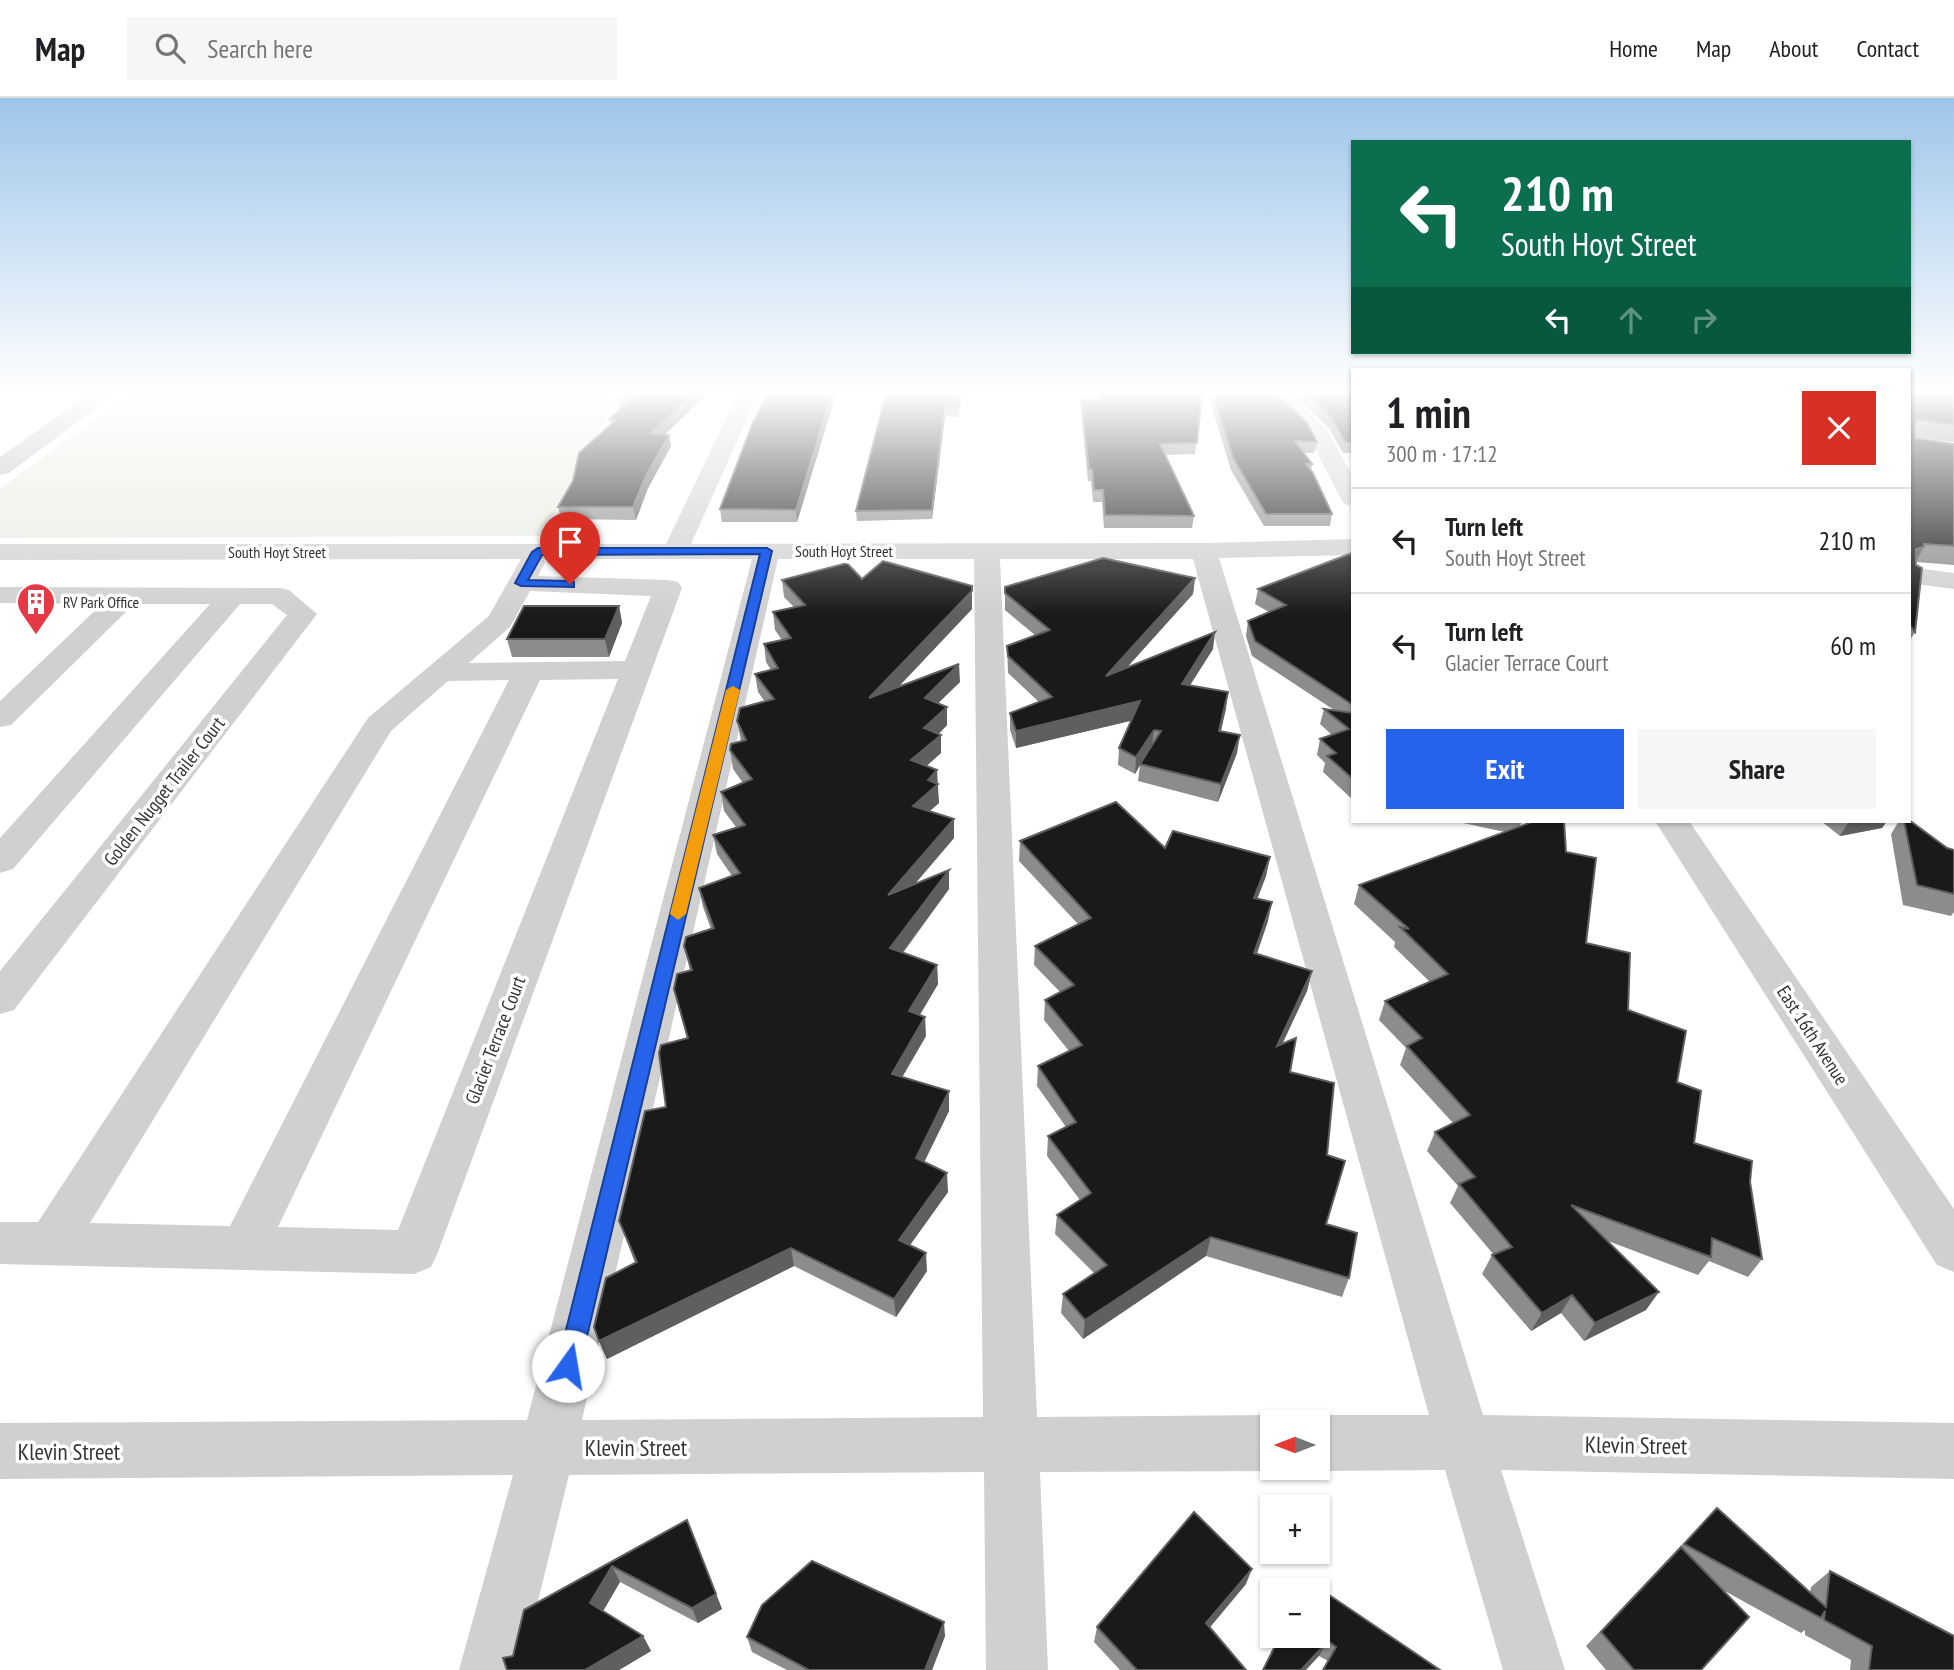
<!DOCTYPE html>
<meta charset="utf-8">
<style>
:root{--surface:#fff;--page:#f6f6f6;--text:#202124;--muted:#757577;--line:#e0e0e0;--accent:#2563eb}
body{margin:0;font-family:"PT Sans Narrow",sans-serif;background:var(--page);color:var(--text);height:100vh;display:flex;flex-direction:column;font-size:26px;white-space:nowrap}
*{box-sizing:border-box;margin:0}
p{font-size:23px;color:var(--muted)}
.icon{flex:none;width:38px;height:38px;fill:none;stroke:currentColor;stroke-width:2;stroke-linecap:round;stroke-linejoin:round}
.map{position:relative;flex:1;overflow:hidden}
.drawer{position:absolute;left:1351px;top:270px;width:560px;height:455px;display:flex;flex-direction:column;background:var(--surface);border-radius:0px;box-shadow:0 2px 5px #0004}
.drawer>*{flex:none}
.banner{position:absolute;left:1351px;top:42px;width:560px;height:214px;border-radius:0px;box-shadow:0 2px 5px #0004;background:#0b6e4f;color:#fff;overflow:hidden}
.needle{width:46px;rotate:270deg}
.fabs{position:absolute;left:1260px;top:1312px;display:grid;gap:14px}
.fabs a{display:grid;place-items:center;width:70px;height:70px;border-radius:0px;background:var(--surface);box-shadow:0 2px 5px #0004;font-size:35px}
.pin{position:absolute;display:grid;place-items:center;width:60px;height:60px;color:#fff;margin:-72px -30px;border-radius:50% 50% 50% 0;rotate:-45deg;box-shadow:0 0 7px #0007}
.pin .icon{rotate:45deg}
.me{position:absolute;width:77px;margin:-38px;rotate:13deg;stroke-linejoin:round;filter:drop-shadow(0 0 5px #0008)}
.turn{display:flex;align-items:center;gap:24px;height:147px;padding:0 35px;font-size:32px}
.turn .icon{width:91px;height:91px;stroke-width:2.5}
.turn b{display:block;font-size:49px;line-height:60px}
.lanes{display:flex;align-items:center;height:66px;padding:0 35px;background:#0003;justify-content:center;gap:35px;direction:ltr}
.lanes .off{opacity:.35}
.round{display:grid;place-items:center;flex:none;width:74px;height:74px;border-radius:0px;background:var(--page)}
.headline{display:flex;align-items:center;justify-content:space-between;height:119px;padding:0 35px}
h1{font-size:42px;font-weight:800;line-height:52px}
.cta{display:flex;gap:14px;margin-top:auto;padding:14px 35px}
.cta a{flex:1;height:80px;border-radius:0px;background:var(--accent);color:#fff;font-size:28px;font-weight:800;line-height:80px;text-align:center}
.cta a+a{background:var(--page);color:var(--text)}
ul{padding:0;list-style:none}
li{display:flex;align-items:center;gap:21px;height:105px;padding:0 35px;border-top:2px solid var(--line)}
li div{flex:1}
li b{display:block;font-size:26px}
li em{font-style:normal}
header{display:flex;align-items:center;gap:42px;box-sizing:border-box;height:98px;padding:0 35px;background:var(--surface);border-bottom:2px solid var(--line)}
header strong{font-size:33px}
nav{display:flex;gap:38px;margin-inline-start:auto;font-size:24px}
.search{width:490px;height:63px;background:var(--page);display:flex;align-items:center;gap:18px;box-sizing:border-box;padding:0 24px;border-radius:0px;color:var(--muted);font-size:26px}
.map>svg:first-child{display:block}
</style>
<header>
<strong>Map</strong>
<div class="search"><svg class="icon" aria-label="search" viewBox="0 0 24 24"><circle cx="10" cy="10" r="6"/><path d="M15 15l6 6"/></svg>Search here</div>
<nav><a>Home</a><a>Map</a><a>About</a><a>Contact</a></nav>
</header>
<div class="map">
<svg width="1954" height="1572" viewBox="0 0 1954 1572">
<rect width="100%" height="100%" fill="#fff"/>
<polygon fill="#e6ecdf" points="130,296 617,296 581,369 541,438 0,440 0,391"/>
<g fill="none" stroke-linecap="round" stroke-linejoin="round">
<g fill="#d0d0d0" fill-rule="evenodd">
<path d="M738 296H758L691 446 1204 445 1353 441V457L1219 460 1483 1317 1954 1325V1381L1501 1372 1565 1572H1503L1445 1372 1318 1373 1312 1370H1318V1325H1300L1318 1317H1429L1193 461H1000L1037 1319 1272 1317 1290 1325H1272V1370H1278L1272 1373 1040 1374 1048 1572H986L984 1374 569 1377 521 1572H459L513 1377 0 1381V1325L527 1322 752 461H543L545 464 538 478 668 482 678 484 682 490 438 1154 431 1169 414 1176 0 1166V1124H38L368 620 489 518 521 461 0 462V446H666ZM778 461H974L983 1319 582 1322ZM530 493 651 498 625 563 469 565 510 529ZM618 581 398 1132 278 1129 540 582ZM509 582 230 1128 90 1125 391 633 448 583Z"/>
<polygon points="1269,296 1290,296 1327,332 1353,379 1353,408 1344,406 1341,401 1307,335"/>
<polygon points="1909,469 1954,475 1954,491 1909,485"/>
<polygon points="0,489 279,490 289,492 317,516 14,912 0,916 0,873 287,517 272,506 240,506 13,771 0,775 0,740 210,506 134,506 11,627 0,629 0,603 102,506 0,505"/>
<polygon points="1655,723 1689,723 1954,1111 1954,1174 1937,1167"/>
</g>
<polygon fill="#bdbdbd" fill-rule="evenodd" points="90,296 115,296 9,375 0,377 0,359"/>
</g>
<g fill="#8c8c8c">
<polygon points="622,296 707,296 664,336 669,337 671,348 648,390 636,422 561,421 558,409 611,327 609,321 620,310 618,299"/>
<polygon points="836,296 797,424 722,424 720,411"/>
<polygon points="886,296 961,296 959,319 945,318 932,421 857,423 856,413"/>
<polygon points="1097,296 1202,296 1195,356 1166,357 1194,418 1192,430 1104,430 1102,404 1093,404 1091,383 1088,383 1081,313 1081,302 1099,302"/>
<polygon points="1208,296 1277,296 1317,344 1314,355 1304,355 1312,366 1311,373 1332,416 1330,428 1264,428 1231,372"/>
<polygon points="1293,296 1353,296 1353,355 1343,355 1329,330"/>
<polygon points="1909,296 1954,296 1954,344 1915,339 1915,340 1954,346 1954,467 1916,464 1915,534 1909,544"/>
<polygon points="1353,456 1353,702 1323,674 1325,665 1317,657 1320,641 1332,637 1320,626 1324,611 1334,612 1252,558 1246,538 1248,523 1269,514 1255,506 1258,491"/>
<polygon points="1195,480 1193,496 1127,569 1213,551 1190,587 1228,594 1221,633 1237,655 1218,704 1138,683 1140,668 1135,676 1118,667 1119,650 1132,622 1016,650 1010,632 1010,615 1039,604 1008,575 1007,548 1036,538 1005,512 1005,489"/>
<polygon points="862,481 972,511 898,589 960,584 938,605 947,627 939,636 941,637 941,655 926,668 937,686 939,705 929,713 954,740 915,786 949,791 903,855 937,867 938,886 920,917 926,938 902,979 949,1013 924,1064 948,1094 910,1147 927,1173 896,1219 794,1168 607,1261 599,1243 635,1165 619,1123 666,1009 687,941 674,891 690,873 684,848 711,831 703,809 699,790 732,778 717,756 713,737 736,729 724,713 721,694 743,685 733,671 730,652 741,643 737,623 765,604 758,594 755,576 771,572 766,564 764,546 782,542 775,532 773,514 794,509 784,499 782,482"/>
<polygon points="619,508 622,525 609,559 512,559 507,541"/>
<polygon points="1454,723 1522,723 1520,728 1566,754 1586,845 1628,912 1677,984 1694,1045 1750,1084 1762,1161 1748,1179 1709,1163 1698,1177 1608,1143 1646,1212 1584,1243 1561,1215 1531,1233 1482,1176 1492,1157 1494,1157 1450,1105 1458,1088 1427,1053 1435,1034 1453,1025 1400,967 1406,950 1379,922 1385,903 1430,884 1394,849 1395,844 1354,806 1359,787 1505,734"/>
<polygon points="1821,723 1887,723 1882,730 1840,738"/>
<polygon points="1899,723 1909,723 1947,750 1954,752 1954,814 1951,818 1903,807 1891,736"/>
<polygon points="1020,743 1165,750 1270,759 1266,778 1257,801 1268,823 1257,856 1312,873 1307,893 1282,946 1290,974 1327,1057 1326,1126 1349,1180 1342,1199 1206,1158 1083,1241 1061,1215 1063,1196 1094,1175 1055,1136 1057,1117 1080,1102 1047,1058 1048,1038 1066,1029 1037,988 1038,968 1069,953 1044,922 1045,902 1060,894 1034,867 1035,848 1078,826 1019,763"/>
<polygon points="1717,1410 1810,1495 1811,1489 1830,1473 1954,1572 1850,1572 1851,1562 1805,1537 1805,1532 1801,1535 1723,1492 1701,1572 1606,1572 1586,1548"/>
<polygon points="687,1422 722,1511 698,1525 620,1484 603,1513 643,1538 651,1553 619,1572 507,1572 513,1558 524,1512"/>
<polygon points="1246,1486 1210,1529 1246,1572 1120,1572 1094,1544 1097,1529"/>
<polygon points="945,1538 932,1572 787,1572 752,1554 747,1539"/>
<polygon points="1318,1538 1440,1572 1328,1563 1319,1558"/>
</g>
<g fill="#5f5f5f">
<polygon points="694,296 707,296 654,347 651,335"/>
<polygon points="832,296 836,296 797,424 796,412"/>
<polygon points="945,310 945,318 932,421 932,412"/>
<polygon points="669,337 671,348 648,390 636,422 633,409 646,378"/>
<polygon points="1924,449 1914,467 1916,451"/>
<polygon points="1195,480 1193,496 1105,594 1106,578"/>
<polygon points="972,493 972,511 871,618 869,600"/>
<polygon points="619,508 622,525 609,559 605,541"/>
<polygon points="1215,534 1213,551 1180,603 1182,586"/>
<polygon points="959,566 960,584 925,618 925,600"/>
<polygon points="1228,594 1226,611 1217,650 1219,633"/>
<polygon points="1140,603 1139,621 1016,650 1016,633"/>
<polygon points="947,609 947,627 925,649 924,630"/>
<polygon points="1154,632 1152,649 1140,666 1135,676 1136,659"/>
<polygon points="941,637 941,655 912,681 911,662"/>
<polygon points="1240,637 1237,655 1218,704 1221,686"/>
<polygon points="937,672 939,705 914,727 913,708 928,682"/>
<polygon points="954,721 954,740 889,816 888,797"/>
<polygon points="1849,723 1887,723 1882,730 1840,738"/>
<polygon points="1270,759 1266,778 1250,820 1254,800"/>
<polygon points="949,772 949,791 891,870 890,850"/>
<polygon points="1272,804 1268,823 1250,874 1254,855"/>
<polygon points="937,867 938,886 910,933 909,913"/>
<polygon points="1312,873 1307,893 1272,968 1277,948"/>
<polygon points="925,919 926,938 893,995 892,976"/>
<polygon points="949,993 949,1013 917,1079 916,1060"/>
<polygon points="947,1075 948,1094 900,1161 899,1142"/>
<polygon points="1211,1139 1206,1158 1083,1241 1085,1222"/>
<polygon points="791,1150 794,1168 607,1261 599,1243"/>
<polygon points="926,1155 927,1173 896,1219 894,1201"/>
<polygon points="1659,1194 1646,1212 1584,1243 1595,1225"/>
<polygon points="1572,1197 1561,1215 1531,1233 1542,1215"/>
<polygon points="612,1468 620,1484 599,1520 590,1505"/>
<polygon points="1252,1471 1246,1486 1201,1540 1206,1525"/>
<polygon points="716,1496 722,1511 698,1525 692,1510"/>
<polygon points="944,1524 945,1538 932,1572 925,1572"/>
<polygon points="643,1538 651,1553 619,1572 585,1572"/>
<polygon points="1328,1543 1319,1558 1306,1572 1301,1572"/>
</g>
<g fill="#1a1a1a" stroke="#5f5f5f" stroke-width="2">
<polygon points="622,296 694,296 651,335 669,337 646,378 633,409 558,409 573,383 579,355 616,322 609,321 632,300 618,299"/>
<polygon points="767,296 832,296 796,412 720,411 752,327"/>
<polygon points="886,296 961,296 959,310 945,310 932,412 856,413"/>
<polygon points="1101,296 1202,296 1197,345 1160,346 1194,418 1105,417 1103,392 1094,392 1092,371 1089,371 1081,302 1102,302"/>
<polygon points="1213,296 1277,296 1307,325 1317,344 1295,343 1312,366 1306,366 1313,375 1332,416 1266,416 1233,360"/>
<polygon points="1306,296 1353,296 1353,344 1345,344 1331,319"/>
<polygon points="1909,296 1954,296 1954,327 1918,322 1915,325 1915,340 1954,346 1954,448 1924,446 1924,449 1916,451 1916,467 1922,470 1915,534 1909,526"/>
<polygon points="1352,455 1353,456 1353,607 1255,543 1248,523 1286,507 1258,491"/>
<polygon points="1103,460 1195,480 1106,578 1215,534 1182,586 1228,594 1219,633 1240,637 1221,686 1140,666 1161,633 1154,632 1136,659 1119,650 1140,603 1016,633 1010,615 1052,599 1008,558 1007,548 1050,532 1005,495 1005,489"/>
<polygon points="883,463 972,488 972,493 869,600 959,566 925,600 947,609 924,630 941,637 911,662 937,672 928,682 938,686 913,708 954,721 888,797 949,772 890,850 937,867 909,913 925,919 892,976 949,993 916,1060 947,1075 899,1142 926,1155 894,1201 791,1150 599,1243 594,1229 606,1180 637,1164 619,1123 645,1013 666,1009 659,955 661,947 688,940 674,891 677,876 692,872 684,848 686,839 714,830 699,790 740,775 713,737 745,727 721,694 752,681 730,652 731,646 746,642 737,623 740,610 774,601 755,576 778,570 764,546 791,540 773,514 805,507 782,482 847,465 862,481"/>
<polygon points="524,508 619,508 605,541 507,541"/>
<polygon points="1324,611 1353,615 1353,681 1327,658 1336,655 1320,641 1349,631"/>
<polygon points="1116,704 1165,750 1173,733 1270,759 1254,800 1272,804 1254,855 1312,873 1277,948 1296,940 1290,974 1334,985 1327,1057 1345,1063 1326,1126 1357,1135 1349,1180 1211,1139 1085,1222 1063,1196 1107,1167 1057,1117 1091,1095 1048,1038 1076,1024 1038,968 1082,947 1045,902 1074,887 1035,848 1091,820 1020,743"/>
<polygon points="1909,722 1947,750 1954,752 1954,796 1917,787 1904,723"/>
<polygon points="1535,723 1564,723 1566,754 1596,760 1586,845 1630,855 1628,912 1686,933 1677,984 1701,993 1694,1045 1752,1063 1750,1084 1762,1161 1712,1140 1711,1159 1571,1107 1659,1194 1595,1225 1572,1197 1542,1215 1492,1157 1512,1149 1459,1086 1475,1079 1435,1034 1470,1017 1407,948 1422,940 1385,903 1448,876 1400,829 1409,831 1359,787"/>
<polygon points="1717,1410 1826,1509 1830,1473 1954,1538 1954,1572 1869,1572 1872,1548 1824,1522 1825,1513 1821,1520 1684,1446"/>
<polygon points="1194,1414 1252,1471 1206,1525 1246,1572 1137,1572 1097,1529"/>
<polygon points="687,1422 716,1496 692,1510 612,1468 590,1505 643,1538 585,1572 507,1572 503,1560 513,1558 524,1512"/>
<polygon points="1681,1449 1749,1519 1701,1572 1634,1572 1601,1534"/>
<polygon points="812,1463 944,1524 925,1572 809,1572 747,1539 762,1507"/>
<polygon points="1307,1482 1440,1572 1323,1572 1336,1549 1328,1543 1301,1572 1263,1572 1280,1538 1318,1538 1318,1493 1302,1493"/>
</g>
<linearGradient id="sky" x2="0" y2="1"><stop stop-color="#9ec6ea"/><stop offset="0.57" stop-color="#fff"/><stop offset="1" stop-color="#fff" stop-opacity="0"/></linearGradient>
<rect width="1954" height="516" fill="url(#sky)"/>
<polygon fill="#2563eb" stroke="#184099" stroke-width="2" points="767,450 772,453 580,1268 576,1276 568,1279 560,1276 557,1268 760,456 542,457 528,482 570,483 574,484 574,489 521,488 515,485 532,454 538,450"/>
<polygon fill="#f59e0b" points="733,588 740,592 686,816 678,822 670,816 726,592"/>
<defs>
<symbol id="building-pin" viewBox="-11 -11 22 30"><path d="M0 17L-7.5 6A9.5 9.5 0 1 1 7.5 6Z" fill="#e63946" stroke="#fff"/><path d="M-4-6H4V6H1V3H-1V6H-4ZM-2.5-4.3h1.7v1.8h-1.7ZM.8-4.3h1.7v1.8H.8ZM-2.5-1h1.7V.8h-1.7ZM.8-1h1.7V.8H.8Z" fill="#fff"/></symbol>
</defs>
<g fill-rule="evenodd">
<use href="#building-pin" x="14" y="482" width="44" height="60"/>
</g>
<g text-anchor="middle" dominant-baseline="central" stroke-width="7" stroke-linejoin="round" paint-order="stroke">
<g font-size="16" fill="#333" stroke="#fff">
<text x="844" y="453">South Hoyt Street</text>
<text x="277" y="454">South Hoyt Street</text>
</g>
<g font-size="16" fill="#333" stroke="#fff" text-anchor="start">
<text x="63" y="504">RV Park Office</text>
</g>
<g font-size="19" fill="#333" stroke="#fff">
<text transform="translate(164 693) rotate(-52)">Golden Nugget Trailer Court</text>
<text transform="translate(1813 937) rotate(57)">East 16th Avenue</text>
<text transform="translate(495 942) rotate(-69)">Glacier Terrace Court</text>
</g>
<g font-size="23" fill="#333" stroke="#fff">
<text transform="translate(1636 1347) rotate(1)">Klevin Street</text>
<text x="636" y="1349">Klevin Street</text>
<text x="69" y="1353">Klevin Street</text>
</g>
</g>
</svg>
<div class="fabs">
<a><svg class="needle" viewBox="-14 -14 28 28"><path d="M0-13l5 13h-10z" fill="#e53935"/><path d="M0 13l5-13h-10z" fill="#757577"/></svg></a>
<a>+</a>
<a>−</a>
</div>
<div class="pin" style="left:570px;top:486px;background:#d93025"><svg class="icon" aria-label="arrive" viewBox="0 0 24 24"><path d="M6 21V4h12l-3 4 3 4H6"/></svg></div>
<svg class="me" style="left:568px;top:1268px" viewBox="-20 -20 40 40"><circle r="19" fill="#fff"/><path d="M0-13L10 11 0 6-10 11z" fill="#2563eb"/></svg>
<div class="banner">
<div class="turn"><svg class="icon" aria-label="left" viewBox="0 0 24 24"><path d="M17 20v-9H6M10 6l-5 5 5 5"/></svg><div><b>210 m</b>South Hoyt Street</div></div>
<div class="lanes"><svg class="icon" aria-label="left" viewBox="0 0 24 24"><path d="M17 20v-9H6M10 6l-5 5 5 5"/></svg><svg class="icon off" aria-label="ahead" viewBox="0 0 24 24"><path d="M12 20V5M6 11l6-6 6 6"/></svg><svg class="icon off" aria-label="right" viewBox="0 0 24 24"><path d="M7 20v-9h11M14 6l5 5-5 5"/></svg></div>
</div>
<section class="drawer">
<div class="headline"><div><h1>1 min</h1><p>300 m · 17:12</p></div><a class="round" style="background:#d93025;color:#fff"><svg class="icon" aria-label="close" viewBox="0 0 24 24"><path d="M6 6l12 12M18 6L6 18"/></svg></a></div>
<ul>
<li><svg class="icon" aria-label="left" viewBox="0 0 24 24"><path d="M17 20v-9H6M10 6l-5 5 5 5"/></svg><div><b>Turn left</b><p>South Hoyt Street</p></div><em>210 m</em></li>
<li><svg class="icon" aria-label="left" viewBox="0 0 24 24"><path d="M17 20v-9H6M10 6l-5 5 5 5"/></svg><div><b>Turn left</b><p>Glacier Terrace Court</p></div><em>60 m</em></li>
</ul>
<div class="cta"><a>Exit</a><a>Share</a></div>
</section>
</div>
